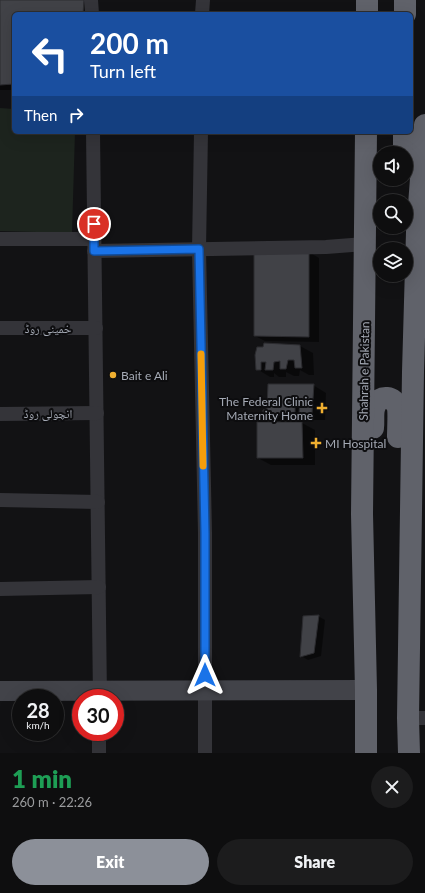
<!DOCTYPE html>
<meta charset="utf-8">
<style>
:root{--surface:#0e0e0f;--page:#1c1c1d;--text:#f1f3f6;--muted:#9b9c9e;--line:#2e2e2f;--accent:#8c9099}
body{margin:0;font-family:Lato,"Noto Naskh Arabic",sans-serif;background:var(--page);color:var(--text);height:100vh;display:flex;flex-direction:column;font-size:15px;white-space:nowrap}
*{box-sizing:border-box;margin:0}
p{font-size:13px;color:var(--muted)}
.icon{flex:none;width:22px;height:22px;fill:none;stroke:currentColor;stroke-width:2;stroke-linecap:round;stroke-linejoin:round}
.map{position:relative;height:753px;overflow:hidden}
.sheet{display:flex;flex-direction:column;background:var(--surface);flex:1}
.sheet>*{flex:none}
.top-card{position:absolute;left:12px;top:12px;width:401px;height:122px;border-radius:6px;box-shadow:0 4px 16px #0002,0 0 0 1px var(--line);background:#1a4fa0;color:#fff;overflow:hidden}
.fabs{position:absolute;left:373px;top:146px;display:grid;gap:8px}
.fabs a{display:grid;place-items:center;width:40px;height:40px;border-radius:50%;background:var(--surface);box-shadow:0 4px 16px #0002,0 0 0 1px var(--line);font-size:20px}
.speed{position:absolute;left:12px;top:689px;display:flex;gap:8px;font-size:20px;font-weight:700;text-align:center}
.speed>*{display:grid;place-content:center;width:52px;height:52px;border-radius:50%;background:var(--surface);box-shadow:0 4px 16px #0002,0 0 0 1px var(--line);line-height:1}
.speed small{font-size:10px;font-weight:400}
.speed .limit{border:6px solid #d22;background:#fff;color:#111}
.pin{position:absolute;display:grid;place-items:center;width:34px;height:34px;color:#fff;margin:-17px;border:2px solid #fff;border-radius:50%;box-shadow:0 1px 4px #0007}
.me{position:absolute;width:44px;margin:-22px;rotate:0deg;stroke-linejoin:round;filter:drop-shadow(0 0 3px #0008)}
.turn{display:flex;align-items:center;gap:14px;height:84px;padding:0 12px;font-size:18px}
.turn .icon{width:52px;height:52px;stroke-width:2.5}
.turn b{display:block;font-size:28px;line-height:34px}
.then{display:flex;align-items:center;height:38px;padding:0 12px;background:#0003;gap:8px;font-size:15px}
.round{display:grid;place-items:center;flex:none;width:42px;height:42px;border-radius:21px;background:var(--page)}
.headline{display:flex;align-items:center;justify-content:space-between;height:68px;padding:0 12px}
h1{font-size:24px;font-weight:800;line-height:30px;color:#1e9e55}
.primary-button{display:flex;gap:8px;margin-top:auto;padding:8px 12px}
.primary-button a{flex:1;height:46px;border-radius:24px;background:var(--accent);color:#fff;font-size:16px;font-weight:800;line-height:46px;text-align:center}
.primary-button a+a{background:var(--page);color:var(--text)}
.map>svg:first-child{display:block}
</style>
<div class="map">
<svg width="425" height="753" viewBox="0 0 425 753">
<rect width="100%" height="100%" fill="#121214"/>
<polygon fill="#1d241e" points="0,108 14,109 14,132 75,132 72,233 0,231"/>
<g fill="#0007">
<polygon points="0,0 93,0 93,14 14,14 14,90 0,90"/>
<polygon points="309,252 319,258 319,342 265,341 255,336"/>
<polygon points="300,346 313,353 314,375 309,375 300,370 299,376 294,376 286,372 286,377 279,377 274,373 274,377 270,377 257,369 256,355"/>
<polygon points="313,385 326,393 325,420 313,420 308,417 308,419 295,422 295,423 302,423 315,430 315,465 271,465 258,458 277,423 264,415"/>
<polygon points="318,616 325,620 321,656 308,660 301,656"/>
</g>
<g fill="#414247" stroke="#2c2c30">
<polygon points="0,0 84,0 83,14 14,14 14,84 0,85"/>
<polygon points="309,251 309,337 254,336 254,254"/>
<polygon points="264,343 300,345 302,368 295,368 294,360 288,360 286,369 280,369 280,361 274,362 273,370 265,370 266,362 261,362 261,370 256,370 255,355 257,347 263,347"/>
<polygon points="268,384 314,384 312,413 299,413 300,401 295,402 295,412 274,416 263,415 263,410 267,409"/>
<polygon points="257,422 302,422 303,458 257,458"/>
<polygon points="319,615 314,653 300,657 303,616"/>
</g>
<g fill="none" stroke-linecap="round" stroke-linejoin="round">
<g stroke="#343439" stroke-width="14">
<polyline points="91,0 92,14"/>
<polyline points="202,14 203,0"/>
<polyline points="93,132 100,698"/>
<polyline points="201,132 199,249 205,533 205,753"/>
<polyline points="0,239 94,239"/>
<polyline points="94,251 326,247 365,244"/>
<polyline points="0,328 96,328"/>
<polyline points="0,414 97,413"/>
<polyline points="0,500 98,502"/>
<polyline points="0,589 99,587"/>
<polyline points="408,718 425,718"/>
<polyline points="99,753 99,732"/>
</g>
<polyline stroke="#424349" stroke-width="20" points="0,691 366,690"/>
<g stroke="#60626a" stroke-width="22">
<polyline points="367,14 367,0"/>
<polyline points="405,14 405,0"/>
<polyline points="404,153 404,132"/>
<path d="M373 428C374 421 372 412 375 406 379 394 395 396 398 408 399 414 398 429 398 437"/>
<polyline points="366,753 366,690 362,514 366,132"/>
<polyline points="409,753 408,718 413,372 417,232 425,125"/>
</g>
</g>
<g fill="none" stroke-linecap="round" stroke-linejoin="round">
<defs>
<polyline id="route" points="94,224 94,251 199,249 205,533 205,675"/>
</defs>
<use href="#route" stroke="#114b97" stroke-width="10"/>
<use href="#route" stroke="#1a73e8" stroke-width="7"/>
<polyline stroke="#f59e0b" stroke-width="7" points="201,354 203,466"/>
</g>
<g fill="#efaf30" stroke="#0d0d0f" stroke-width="1.5">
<circle cx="113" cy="375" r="4"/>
<path d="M320 402h4v4h4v4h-4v4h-4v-4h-4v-4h4z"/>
<path d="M314 437h4v4h4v4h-4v4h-4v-4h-4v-4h4z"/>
</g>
<g text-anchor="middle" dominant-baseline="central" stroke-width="4" stroke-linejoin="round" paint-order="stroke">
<g font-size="12" fill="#a4a9b4" stroke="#0d0d0f">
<text x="48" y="328">خمینی روڈ</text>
<text transform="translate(364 371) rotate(-89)">Shahrah e Pakistan</text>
<text x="48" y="413">انچولی روڈ</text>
</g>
<g font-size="12" fill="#a4a9b4" stroke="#0d0d0f" text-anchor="start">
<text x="121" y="375">Bait e Ali</text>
<text x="313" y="401" text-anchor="end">The Federal Clinic<tspan x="313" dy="14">Maternity Home</tspan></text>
<text x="325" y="443">MI Hospital</text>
</g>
</g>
</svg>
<div class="fabs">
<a><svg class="icon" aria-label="sound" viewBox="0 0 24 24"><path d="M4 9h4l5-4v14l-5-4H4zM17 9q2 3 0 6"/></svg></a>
<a><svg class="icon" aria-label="search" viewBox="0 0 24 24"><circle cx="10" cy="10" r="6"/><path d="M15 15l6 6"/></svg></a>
<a><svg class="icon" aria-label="layers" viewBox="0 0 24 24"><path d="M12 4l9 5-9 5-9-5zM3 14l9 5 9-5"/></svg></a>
</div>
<div class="speed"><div>28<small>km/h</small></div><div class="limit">30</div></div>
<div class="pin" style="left:94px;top:224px;background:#d93025"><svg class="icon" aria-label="arrive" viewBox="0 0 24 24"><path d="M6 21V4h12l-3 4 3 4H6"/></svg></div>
<svg class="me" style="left:205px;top:675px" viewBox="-20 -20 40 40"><path d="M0-17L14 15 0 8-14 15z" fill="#1a73e8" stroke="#fff" stroke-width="4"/></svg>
<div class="top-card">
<div class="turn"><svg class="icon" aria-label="left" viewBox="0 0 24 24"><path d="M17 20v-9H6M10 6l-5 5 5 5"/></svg><div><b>200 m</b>Turn left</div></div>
<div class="then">Then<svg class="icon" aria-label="right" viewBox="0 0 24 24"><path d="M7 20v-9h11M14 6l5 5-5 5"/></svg></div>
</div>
</div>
<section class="sheet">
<div class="headline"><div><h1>1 min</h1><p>260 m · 22:26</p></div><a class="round"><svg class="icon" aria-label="close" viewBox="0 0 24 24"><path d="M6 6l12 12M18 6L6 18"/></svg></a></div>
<div class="primary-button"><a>Exit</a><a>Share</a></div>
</section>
